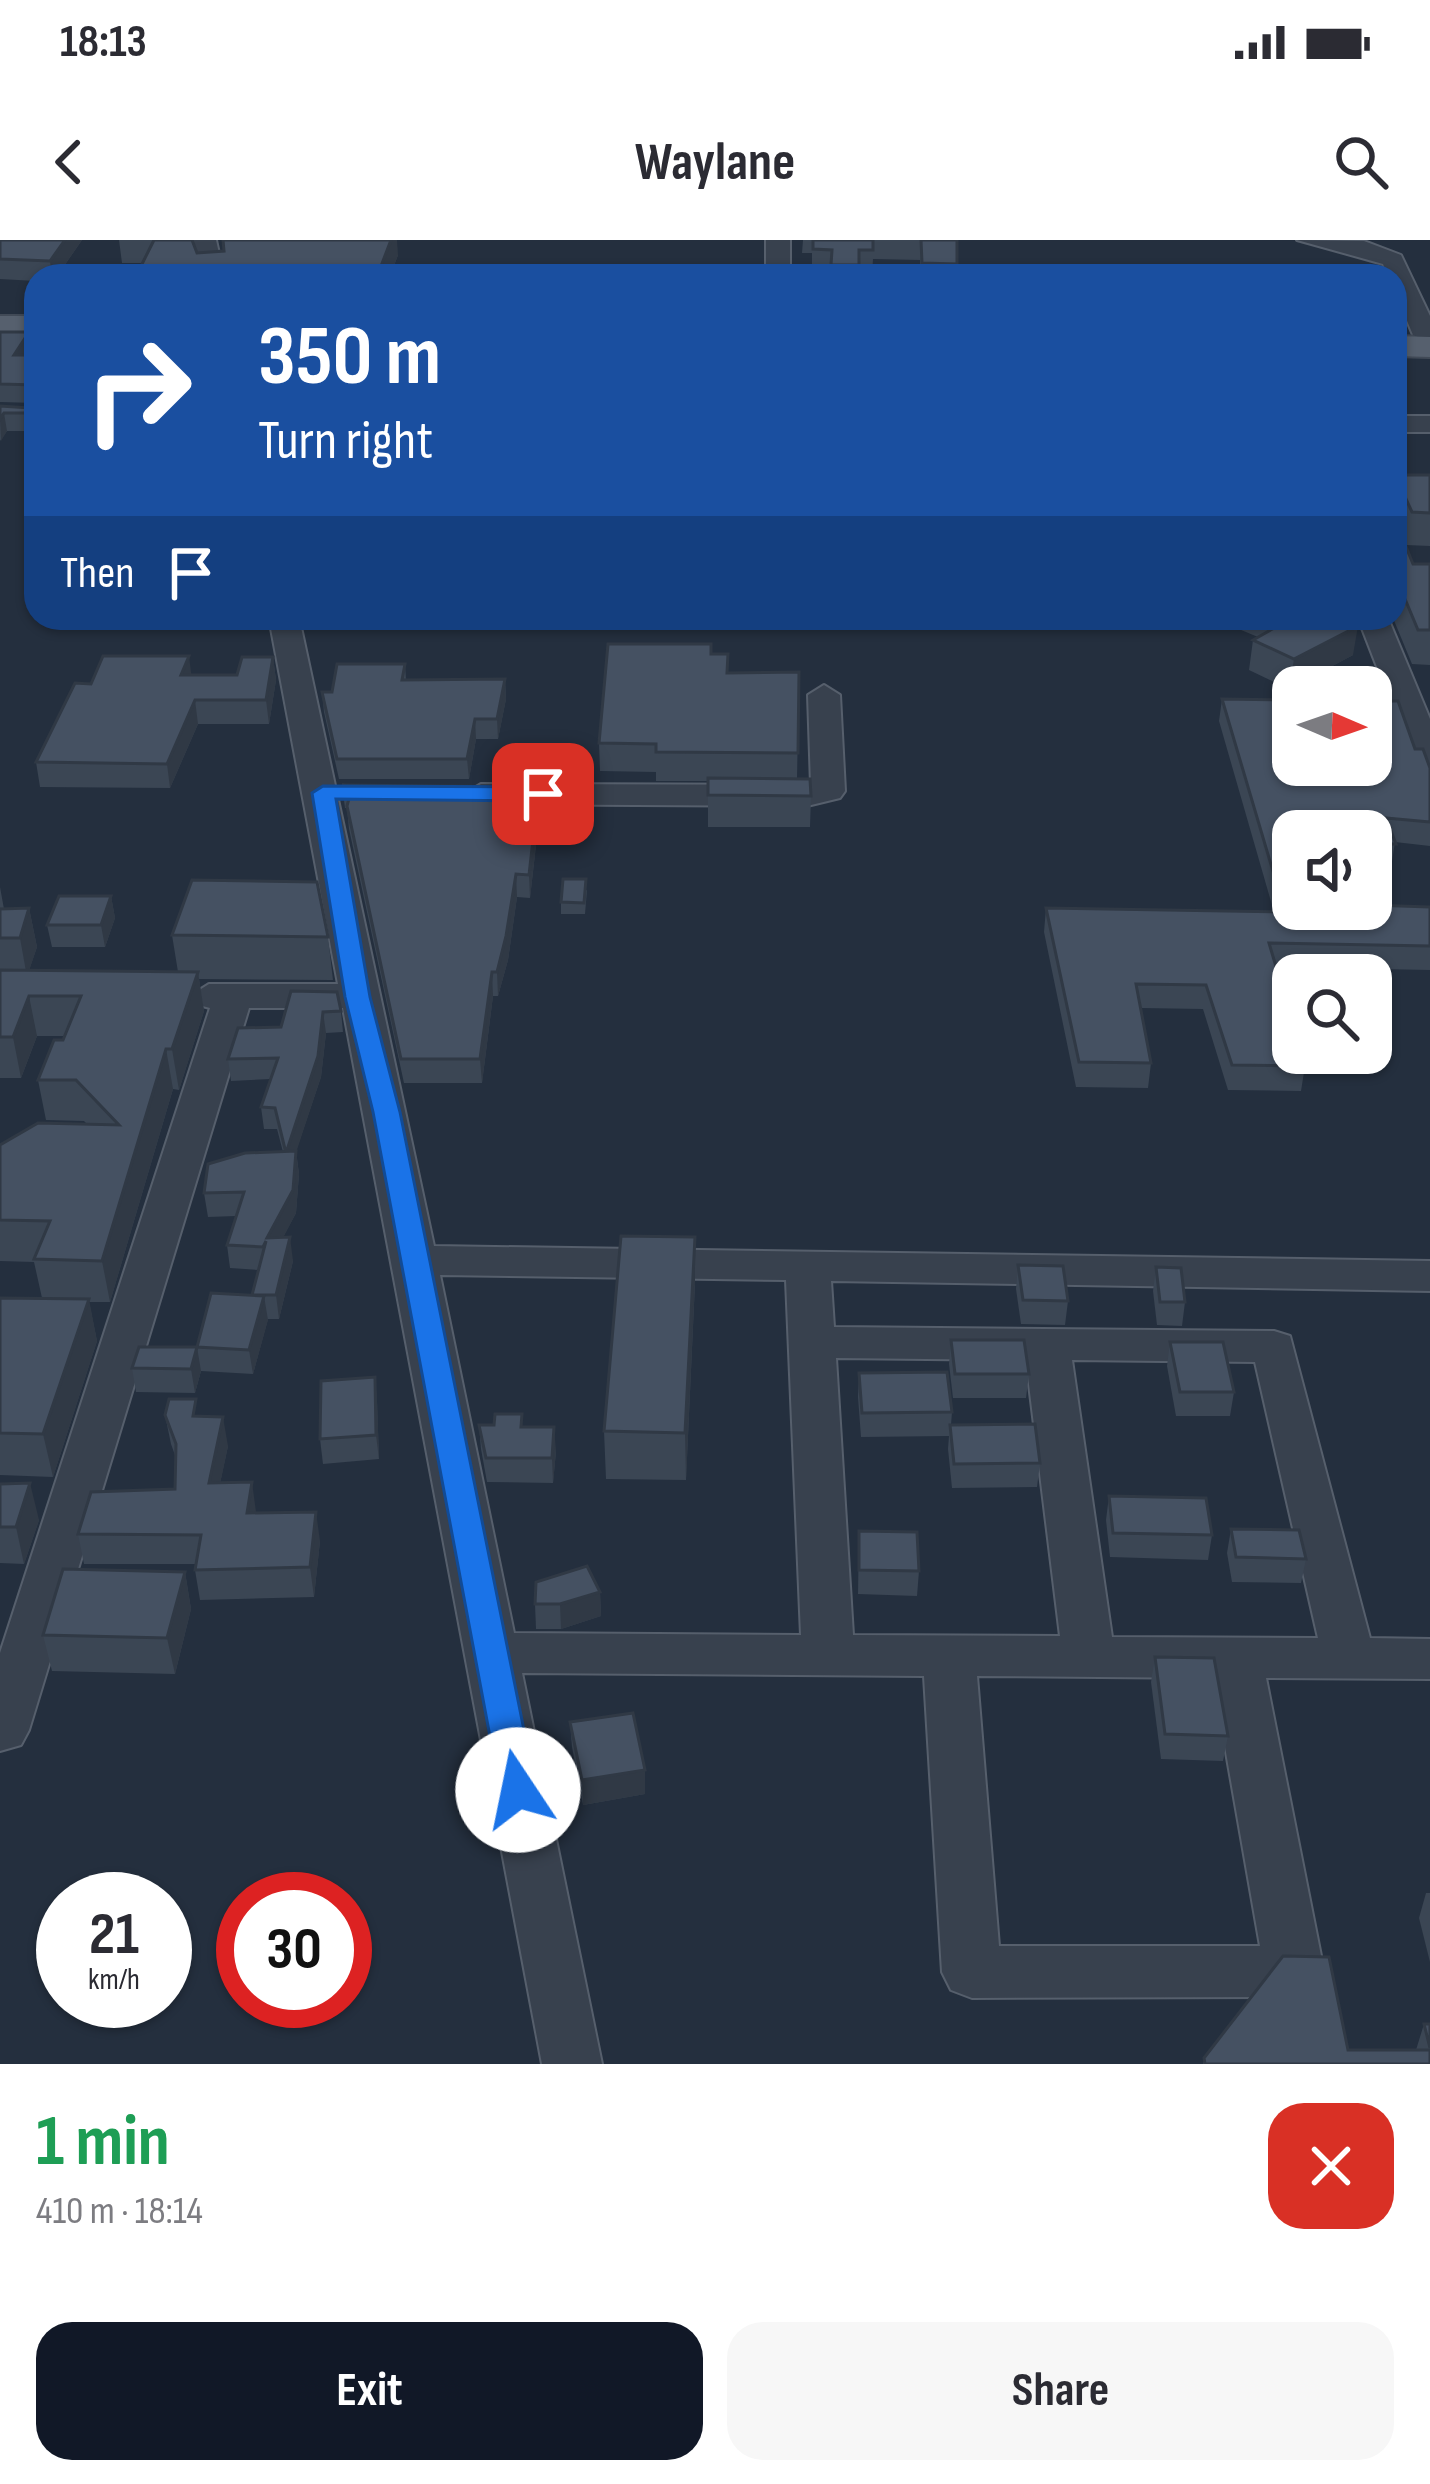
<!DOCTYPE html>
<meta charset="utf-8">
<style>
:root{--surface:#fff;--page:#f7f7f7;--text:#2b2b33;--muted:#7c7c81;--accent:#111827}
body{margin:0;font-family:"Sofia Sans Condensed",sans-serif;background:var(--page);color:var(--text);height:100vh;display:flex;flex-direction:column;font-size:45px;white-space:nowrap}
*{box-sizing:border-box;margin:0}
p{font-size:39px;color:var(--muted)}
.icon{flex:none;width:66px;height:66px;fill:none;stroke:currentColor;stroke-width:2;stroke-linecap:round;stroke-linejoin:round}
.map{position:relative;height:1824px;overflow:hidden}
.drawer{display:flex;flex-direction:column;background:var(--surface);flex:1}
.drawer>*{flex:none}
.top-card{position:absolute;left:24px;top:24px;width:1383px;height:366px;border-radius:36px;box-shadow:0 3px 9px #0004;background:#1a4fa0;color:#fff;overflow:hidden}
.needle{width:78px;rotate:92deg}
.controls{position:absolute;left:1272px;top:426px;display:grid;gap:24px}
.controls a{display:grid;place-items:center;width:120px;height:120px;border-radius:24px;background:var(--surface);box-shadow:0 3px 9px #0004;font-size:60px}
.speed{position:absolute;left:36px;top:1632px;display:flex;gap:24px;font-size:60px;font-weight:700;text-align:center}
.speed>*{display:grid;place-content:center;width:156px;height:156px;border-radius:50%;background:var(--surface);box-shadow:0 3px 9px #0004;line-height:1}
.speed small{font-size:30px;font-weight:400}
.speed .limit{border:18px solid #d22;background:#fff;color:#111}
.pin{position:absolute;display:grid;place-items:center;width:102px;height:102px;color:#fff;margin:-51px;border-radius:24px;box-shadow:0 6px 18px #0006}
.me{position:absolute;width:132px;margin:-66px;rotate:349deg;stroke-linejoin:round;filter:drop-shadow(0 0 9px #0008)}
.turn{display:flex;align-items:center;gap:42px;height:252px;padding:0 36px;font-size:54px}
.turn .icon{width:156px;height:156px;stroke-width:2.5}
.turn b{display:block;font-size:84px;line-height:102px}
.then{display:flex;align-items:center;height:114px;padding:0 36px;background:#0003;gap:24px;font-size:45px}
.round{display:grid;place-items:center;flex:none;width:126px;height:126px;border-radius:36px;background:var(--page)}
.summary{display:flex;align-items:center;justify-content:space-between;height:204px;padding:0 36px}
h1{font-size:72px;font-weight:700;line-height:90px;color:#1e9e55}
.action{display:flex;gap:24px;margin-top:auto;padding:24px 36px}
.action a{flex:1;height:138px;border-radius:36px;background:var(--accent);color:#fff;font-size:48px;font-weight:700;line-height:138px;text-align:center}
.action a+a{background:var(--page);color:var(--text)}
.status{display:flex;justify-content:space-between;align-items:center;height:84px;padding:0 60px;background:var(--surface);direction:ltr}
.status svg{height:33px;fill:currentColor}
header{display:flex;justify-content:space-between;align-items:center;height:156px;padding:0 36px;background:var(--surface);font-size:54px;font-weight:700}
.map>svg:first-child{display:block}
</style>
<div class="status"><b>18:13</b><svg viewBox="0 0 49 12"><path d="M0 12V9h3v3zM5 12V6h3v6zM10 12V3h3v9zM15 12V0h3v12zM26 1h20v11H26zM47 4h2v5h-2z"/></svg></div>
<header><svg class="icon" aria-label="back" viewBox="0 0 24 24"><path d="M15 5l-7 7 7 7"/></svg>Waylane<svg class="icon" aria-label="search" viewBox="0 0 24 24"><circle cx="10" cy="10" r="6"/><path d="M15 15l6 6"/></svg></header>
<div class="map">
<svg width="1430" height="1824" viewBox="0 0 1430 1824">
<rect width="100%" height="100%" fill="#242f3e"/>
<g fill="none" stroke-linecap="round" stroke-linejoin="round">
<defs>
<g id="minor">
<polygon points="192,0 216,0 224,36 200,36"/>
<rect x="766" y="0" width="24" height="36"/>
<polygon points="1297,0 1364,1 1401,15 1430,76 1430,102 1413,95 1395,52 1395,36 1388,36 1383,24"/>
<rect x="1395" y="176" width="35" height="16"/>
<path d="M269 378H299L434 1006 1430 1021V1051L831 1041 834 1087 1274 1091 1290 1096 1370 1398 1430 1399V1439L1266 1438 1324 1731 1315 1749 1294 1757 972 1758 951 1750 942 1732 924 1436 522 1433 602 1824H542L343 768H249L29 1490 21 1505 0 1511V1413L210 768 195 764 190 756 209 744H338ZM440 1035 786 1040 801 1395 514 1393ZM836 1118 1026 1120 1060 1396 853 1395ZM1072 1120 1255 1122 1318 1398 1112 1397ZM977 1436 1213 1438 1260 1706H999Z"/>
<polygon points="1358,378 1388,378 1430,479 1430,530 1413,520"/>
<polygon points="824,445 840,455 845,551 840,558 807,566 481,564 464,554 481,544 811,545 808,455"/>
</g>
<g id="major">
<rect x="0" y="76" width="36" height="20"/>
<polygon points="1395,96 1430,97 1430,117 1395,116"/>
</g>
</defs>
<use href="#minor" stroke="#565f6c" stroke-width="4"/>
<use href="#major" stroke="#414a57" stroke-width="4"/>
<use href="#minor" fill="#38414e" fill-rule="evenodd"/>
<use href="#major" fill="#56606e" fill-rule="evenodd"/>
</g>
<g fill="#3b4654">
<polygon points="0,0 82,0 57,36 36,36 36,41 0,39"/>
<polygon points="119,0 192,0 197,13 398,15 390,36 141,36 140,28 142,23 122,23"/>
<polygon points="803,0 957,0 956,36 920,36 920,20 873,19 872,36 812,35 812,13 802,13"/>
<polygon points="0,92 29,92 32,110 29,115 36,115 36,163 0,162"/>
<polygon points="0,166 31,168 35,186 32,191 7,191 0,201"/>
<polygon points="1395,235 1430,235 1430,306 1406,305 1413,324 1430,324 1430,425 1412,424 1393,378 1395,378"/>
<polygon points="1230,378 1346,378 1353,415 1289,449 1249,430 1253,400 1258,397 1229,385"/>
<polygon points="711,414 727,433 799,432 797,539 811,556 810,587 708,587 708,541 656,541 656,532 600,531 599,503"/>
<polygon points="273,417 276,440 269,484 198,484 170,548 40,547 36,522 91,444 191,435 237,435"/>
<polygon points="405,424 406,440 505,439 506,459 498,499 476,499 469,539 339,539 324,472 322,452 332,452"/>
<polygon points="1222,459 1415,509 1430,528 1430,606 1395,602 1391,628 1372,627 1371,631 1371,591 1293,591 1293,669 1430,667 1430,730 1276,727 1305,826 1301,851 1228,850 1203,769 1141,768 1151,823 1148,848 1076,847 1044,692 1046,668 1274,672 1219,481"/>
<polygon points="342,545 539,547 540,570 530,658 517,657 508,720 498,756 493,756 482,843 404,843 349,589 347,568 345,568"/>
<polygon points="0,647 4,669 29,668 37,707 29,730 178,732 172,695 328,697 333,740 199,739 204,771 179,850 173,849 110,1062 89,1062 97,1101 53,1237 0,1235 0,1058 42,1058 34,1022 0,1021 0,905 87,884 84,881 46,880 38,840 65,796 37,796 21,838 0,838"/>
<polygon points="587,650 585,674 561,674 561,662"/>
<polygon points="111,656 115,678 105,707 52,707 47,685"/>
<polygon points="291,751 341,771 343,792 326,793 321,837 296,911 299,934 296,973 283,997 293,1021 279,1079 268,1079 253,1134 201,1131 195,1153 136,1152 132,1128 197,1107 252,1055 259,1030 230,1028 227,1005 236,976 208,977 204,953 283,912 277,889 264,889 261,867 271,839 231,841 228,819 281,787"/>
<polygon points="695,997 695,1043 686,1240 606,1239 604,1191"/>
<polygon points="1018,1025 1068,1061 1065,1085 1021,1084 1016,1049"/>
<polygon points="1156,1027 1185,1062 1182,1086 1157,1085 1153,1051"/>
<polygon points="951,1100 1029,1134 1026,1158 953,1158 949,1124"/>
<polygon points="1170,1102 1234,1152 1230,1176 1176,1176 1167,1126"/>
<polygon points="859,1133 952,1172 951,1185 1040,1223 1037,1247 952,1248 948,1209 949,1196 861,1197 858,1157"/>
<polygon points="375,1137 377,1161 379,1219 323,1224 320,1199"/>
<polygon points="165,1175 199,1176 228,1206 220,1243 256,1273 320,1301 314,1357 200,1360 195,1330 196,1324 84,1324 78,1294 175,1249 176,1218 171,1204"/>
<polygon points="479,1185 523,1187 556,1211 553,1243 487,1242 481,1209"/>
<polygon points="0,1244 39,1280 24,1324 0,1323"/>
<polygon points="1109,1256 1212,1295 1208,1320 1110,1317 1106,1280"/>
<polygon points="1231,1289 1306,1319 1301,1343 1232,1342 1227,1313"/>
<polygon points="859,1291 919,1331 917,1356 858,1354"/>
<polygon points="185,1332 191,1369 175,1434 52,1431 43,1395"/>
<polygon points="600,1352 601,1376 561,1389 536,1389 535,1364"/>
<polygon points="1155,1417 1228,1496 1223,1521 1161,1519 1151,1442"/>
<polygon points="570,1482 645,1530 645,1554 583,1565 572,1507"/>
<polygon points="1426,1653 1430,1653 1430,1722 1419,1678"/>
<polygon points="1424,1784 1430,1784 1430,1824 1203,1824 1204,1818 1348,1810 1416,1810"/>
</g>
<g fill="#303945">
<polygon points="64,0 82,0 57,36 52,36 50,21"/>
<polygon points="391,0 397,0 398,15 390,36 378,36"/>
<polygon points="29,92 32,110 17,132 14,115"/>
<polygon points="31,168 35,186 32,191 29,173"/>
<polygon points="4,173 7,191 1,201 0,179"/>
<polygon points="1358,386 1353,415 1289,449 1294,419"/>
<polygon points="189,416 192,440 181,435"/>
<polygon points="273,417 276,440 269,484 266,460"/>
<polygon points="505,439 506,459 498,499 497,479"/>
<polygon points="195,460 198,484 170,548 167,524"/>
<polygon points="475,479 476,499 469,539 467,519"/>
<polygon points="539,547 540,570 530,658 529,635"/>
<polygon points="516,634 517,657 508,720 498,756 497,732"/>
<polygon points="111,656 115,678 105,707 101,685"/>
<polygon points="29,668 37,707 27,737 20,698"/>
<polygon points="198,732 204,771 179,850 172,809"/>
<polygon points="492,732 493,756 482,843 480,819"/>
<polygon points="29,756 37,796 21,838 13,797"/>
<polygon points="323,772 326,793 321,837 289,934 286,913"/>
<polygon points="166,809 173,849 110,1062 102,1021"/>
<polygon points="296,911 299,934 296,973 271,1021 267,998"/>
<polygon points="290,997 293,1021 279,1079 276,1055"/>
<polygon points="695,997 695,1043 686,1240 685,1193"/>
<polygon points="264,1056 268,1080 253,1134 249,1110"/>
<polygon points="89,1059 97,1101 53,1237 43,1194"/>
<polygon points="197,1107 201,1131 195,1153 191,1129"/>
<polygon points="375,1137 377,1161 379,1219 376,1195"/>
<polygon points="223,1177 228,1206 214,1273 209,1243"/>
<polygon points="554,1187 556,1211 553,1243 552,1218"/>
<polygon points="252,1242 256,1272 252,1303 247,1273"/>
<polygon points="30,1243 39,1280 24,1324 16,1287"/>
<polygon points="316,1272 320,1301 314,1357 310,1327"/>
<polygon points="185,1332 191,1369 175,1434 167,1398"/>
<polygon points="600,1352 601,1376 561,1389 560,1364"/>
<polygon points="645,1530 645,1554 583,1565 582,1540"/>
</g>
<g fill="#455162" stroke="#303945" stroke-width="3">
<polygon points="0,0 65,0 50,21 0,19"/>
<polygon points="154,0 192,0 197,13 224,11 223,0 391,0 378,34 207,31 208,36 164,36 170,28 140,28"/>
<polygon points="813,0 873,0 873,10 859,10 859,25 831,25 832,10 813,9"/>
<polygon points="921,0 957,0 957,24 922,23"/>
<polygon points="0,92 29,92 14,115 36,115 36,145 0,144"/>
<polygon points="0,166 31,168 29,173 4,173 0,179"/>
<polygon points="1395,235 1430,235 1430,273 1412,272"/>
<polygon points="1395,284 1397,284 1413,324 1430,324 1430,390 1418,390 1395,335"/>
<polygon points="1287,378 1346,378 1358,386 1294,419 1253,400 1290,379"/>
<polygon points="608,404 711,404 711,414 728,414 727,433 799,432 798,513 656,512 656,504 599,503"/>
<polygon points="103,416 189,416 181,435 237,435 242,417 273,417 266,460 195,460 167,524 36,522 75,443 91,444"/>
<polygon points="337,424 405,424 402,440 505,439 497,479 475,479 467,519 337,519 322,452 332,452"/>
<polygon points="1222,459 1293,460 1293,525 1371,525 1371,461 1398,461 1415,509 1423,509 1430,528 1430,582 1386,578 1396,604 1371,604 1371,591 1293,591 1293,669 1371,669 1371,665 1430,667 1430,706 1269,703 1293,784 1293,813 1302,813 1305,826 1232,825 1206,745 1136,744 1151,823 1079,822 1046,668 1285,672"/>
<polygon points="708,538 810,539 811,556 708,555"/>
<polygon points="342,545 539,547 529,635 516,634 506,696 497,732 492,732 480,819 401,819 347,566 352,547"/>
<polygon points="563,639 586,639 584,663 561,662"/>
<polygon points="192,640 317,642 328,697 172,695"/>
<polygon points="59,656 111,656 101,685 47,685"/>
<polygon points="29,668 20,698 0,698 0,669"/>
<polygon points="0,730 198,732 172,809 166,809 102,1021 34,1019 50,981 0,980 0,905 38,883 119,885 76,840 38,840 54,800 63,800 81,756 29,756 13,797 0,797"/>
<polygon points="291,751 337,752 341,771 323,772 318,816 286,913 275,868 261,867 278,818 228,819 238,788 281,787"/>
<polygon points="296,911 293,950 267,998 290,997 276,1055 252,1055 266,1001 263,1007 227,1005 244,952 204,953 208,924 245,913"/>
<polygon points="621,996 695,997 685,1193 604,1191"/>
<polygon points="1018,1025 1063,1026 1068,1061 1023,1060"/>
<polygon points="1156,1027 1181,1028 1185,1062 1160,1062"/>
<polygon points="211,1053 264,1056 249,1110 197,1107"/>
<polygon points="0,1058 89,1059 43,1194 0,1193"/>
<polygon points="951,1100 1024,1100 1029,1134 955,1134"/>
<polygon points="1170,1102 1223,1102 1234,1152 1180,1152"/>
<polygon points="139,1107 197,1107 191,1129 132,1128"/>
<polygon points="947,1132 952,1172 862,1173 859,1133"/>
<polygon points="375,1137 376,1195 320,1199 321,1141"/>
<polygon points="169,1159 196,1159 193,1176 223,1177 209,1243 252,1242 247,1273 316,1272 310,1327 195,1330 201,1295 78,1294 91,1252 175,1249 176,1204 165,1175"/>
<polygon points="495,1174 522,1174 521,1187 554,1187 552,1218 486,1218 479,1185 494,1185"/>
<polygon points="1035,1184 1040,1223 954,1224 950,1185"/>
<polygon points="30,1243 16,1287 0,1287 0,1244"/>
<polygon points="1109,1256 1206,1258 1212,1295 1113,1293"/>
<polygon points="1231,1289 1299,1290 1306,1319 1236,1317"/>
<polygon points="859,1291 917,1292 919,1331 859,1330"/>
<polygon points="587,1326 600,1352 560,1364 535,1364 536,1342"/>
<polygon points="63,1329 185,1332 167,1398 43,1395"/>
<polygon points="1155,1417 1214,1418 1228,1496 1165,1494"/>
<polygon points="633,1473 645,1530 582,1540 570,1482"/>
<polygon points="1283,1716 1329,1717 1348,1810 1430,1810 1430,1824 1205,1824 1204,1818"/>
<polygon points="1424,1784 1430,1784 1430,1808"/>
</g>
<polygon fill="#1a73e8" stroke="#114b97" stroke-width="3" points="323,546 543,547 554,554 543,561 336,559 370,757 400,872 536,1550 531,1560 518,1564 506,1560 500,1550 373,872 345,757 312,553"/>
</svg>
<div class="controls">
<a><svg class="needle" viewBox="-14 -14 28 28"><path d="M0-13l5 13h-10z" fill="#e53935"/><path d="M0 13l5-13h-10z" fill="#7c7c81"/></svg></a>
<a><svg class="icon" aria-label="sound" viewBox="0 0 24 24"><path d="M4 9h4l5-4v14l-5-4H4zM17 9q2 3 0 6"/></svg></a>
<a><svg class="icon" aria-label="search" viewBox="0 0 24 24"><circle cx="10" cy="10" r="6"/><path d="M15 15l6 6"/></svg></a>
</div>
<div class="speed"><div>21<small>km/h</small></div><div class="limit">30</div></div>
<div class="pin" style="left:543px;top:554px;background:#d93025"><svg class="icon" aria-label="arrive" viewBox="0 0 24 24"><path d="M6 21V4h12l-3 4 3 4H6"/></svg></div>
<svg class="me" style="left:518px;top:1550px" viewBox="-20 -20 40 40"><circle r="19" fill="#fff"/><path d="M0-13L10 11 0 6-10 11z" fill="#1a73e8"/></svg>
<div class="top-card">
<div class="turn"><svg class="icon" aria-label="right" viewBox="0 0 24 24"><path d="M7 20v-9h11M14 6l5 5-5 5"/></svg><div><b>350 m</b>Turn right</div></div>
<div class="then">Then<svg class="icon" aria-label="arrive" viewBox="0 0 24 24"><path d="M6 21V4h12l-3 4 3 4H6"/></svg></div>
</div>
</div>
<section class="drawer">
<div class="summary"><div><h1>1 min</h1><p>410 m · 18:14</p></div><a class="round" style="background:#d93025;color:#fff"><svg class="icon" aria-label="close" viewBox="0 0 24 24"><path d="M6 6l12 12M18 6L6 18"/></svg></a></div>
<div class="action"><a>Exit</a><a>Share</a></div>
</section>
